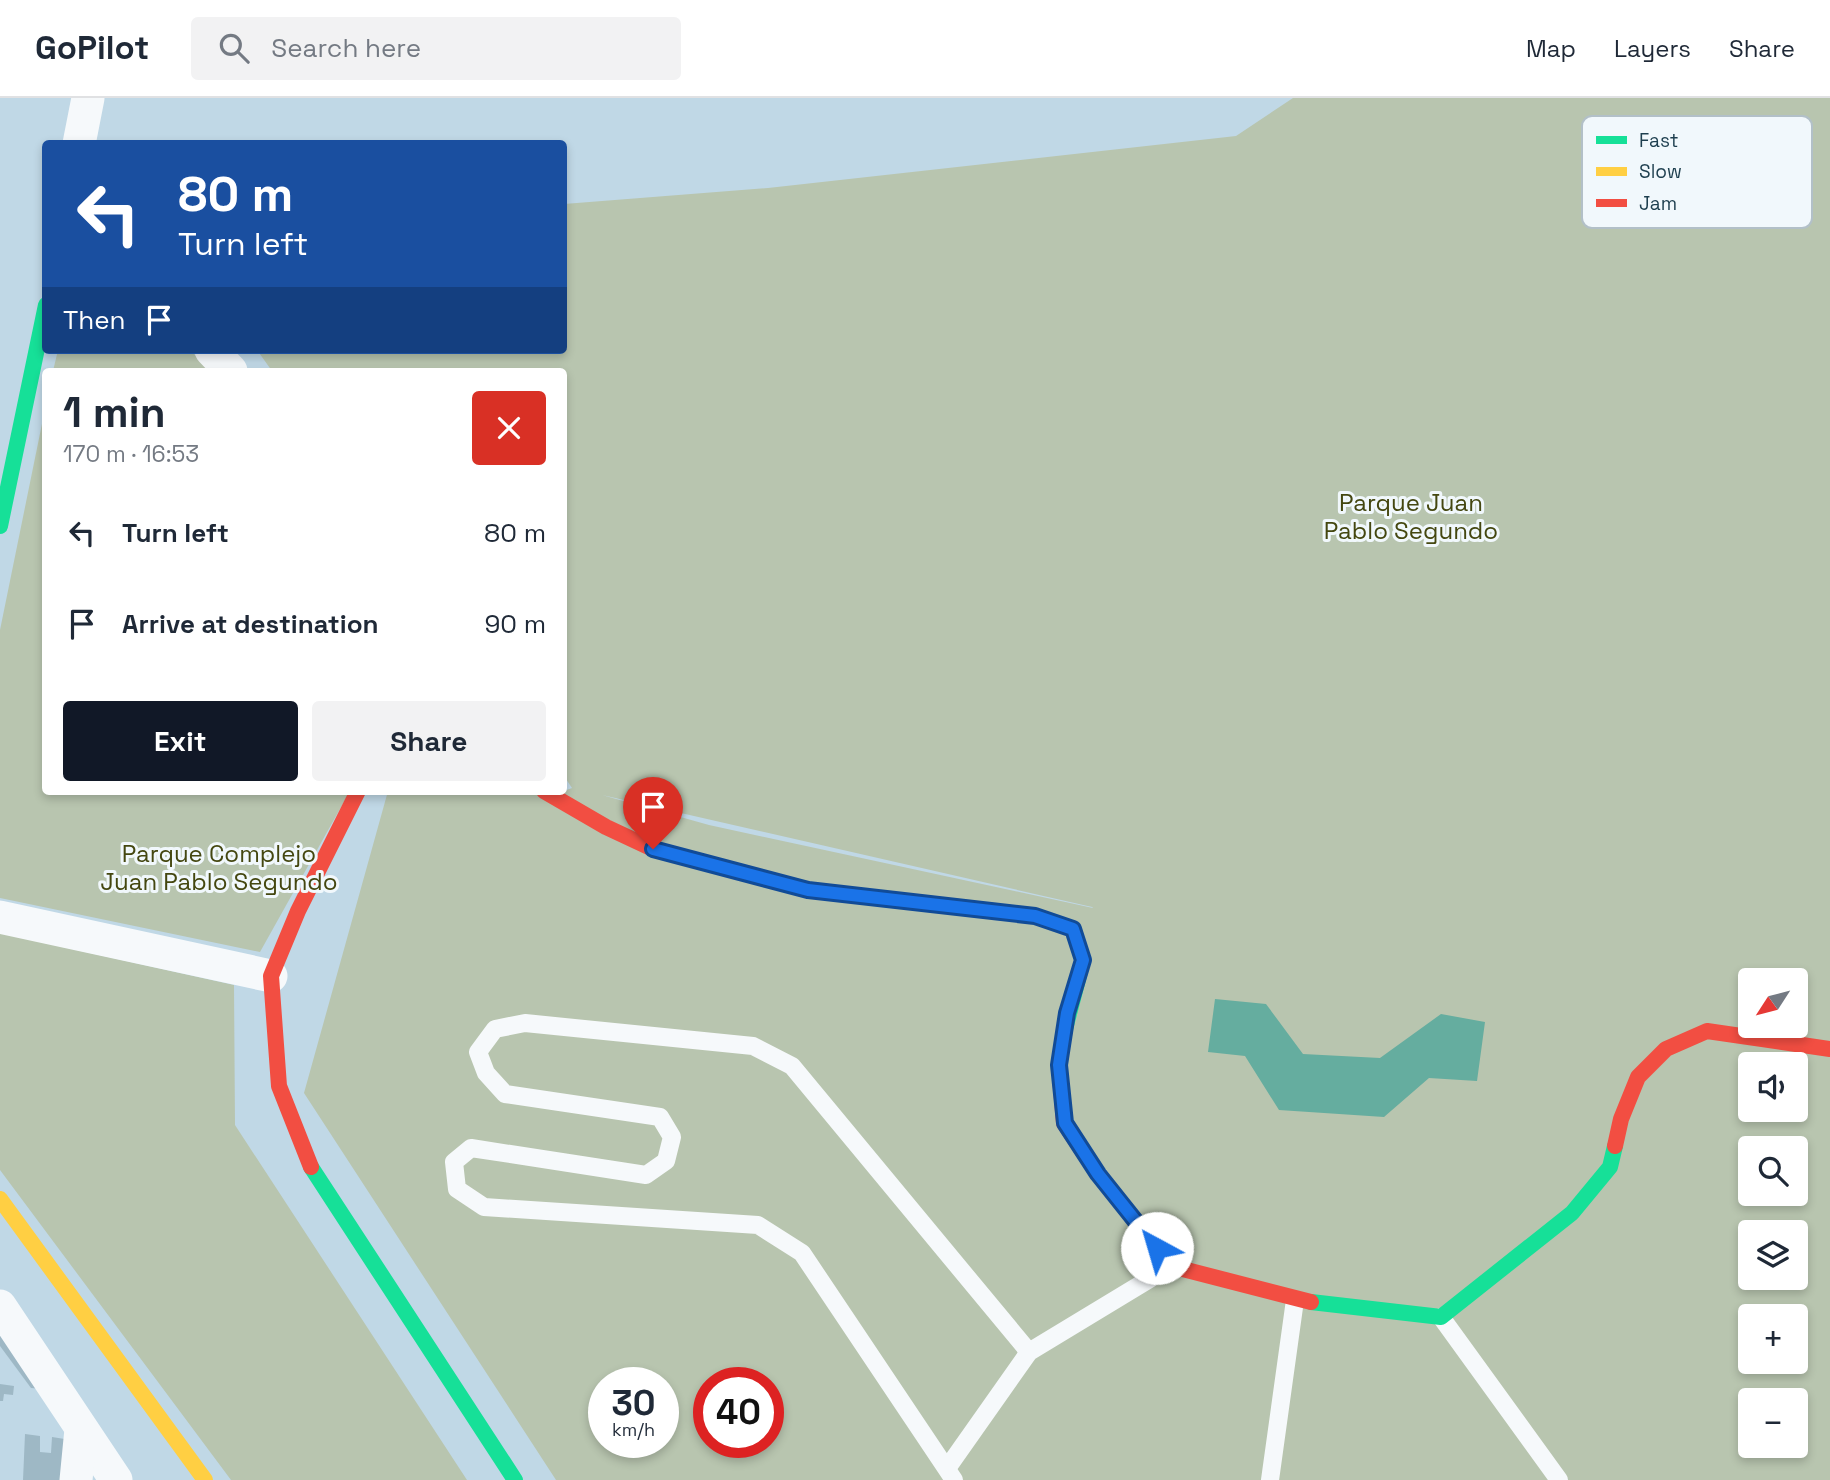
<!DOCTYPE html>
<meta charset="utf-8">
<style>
:root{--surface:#fff;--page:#f2f2f3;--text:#1f2937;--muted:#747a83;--line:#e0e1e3;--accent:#111827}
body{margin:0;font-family:"Space Grotesk",sans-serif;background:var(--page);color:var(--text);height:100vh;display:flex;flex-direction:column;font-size:26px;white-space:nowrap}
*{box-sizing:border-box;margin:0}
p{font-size:23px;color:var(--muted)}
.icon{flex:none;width:38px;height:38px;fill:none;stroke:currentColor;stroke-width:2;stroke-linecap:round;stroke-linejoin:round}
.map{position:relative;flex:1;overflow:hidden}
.panel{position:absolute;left:42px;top:270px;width:525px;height:427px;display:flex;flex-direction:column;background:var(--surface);border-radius:7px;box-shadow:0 4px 10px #0003}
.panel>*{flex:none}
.guide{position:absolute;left:42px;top:42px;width:525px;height:214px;border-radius:7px;box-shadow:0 4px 10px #0003;background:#1a4fa0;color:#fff;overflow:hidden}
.needle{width:46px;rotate:234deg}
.controls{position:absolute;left:1738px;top:870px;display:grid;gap:14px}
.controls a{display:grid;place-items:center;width:70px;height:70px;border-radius:7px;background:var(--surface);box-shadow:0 4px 10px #0003;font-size:35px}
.speed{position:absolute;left:588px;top:1269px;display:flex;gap:14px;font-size:35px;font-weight:700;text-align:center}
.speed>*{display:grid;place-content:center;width:91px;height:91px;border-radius:50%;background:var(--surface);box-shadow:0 4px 10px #0003;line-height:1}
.speed small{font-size:18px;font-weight:400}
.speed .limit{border:10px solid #d22;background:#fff;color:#111}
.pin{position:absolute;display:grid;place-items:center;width:60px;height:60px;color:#fff;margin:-72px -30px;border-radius:50% 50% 50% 0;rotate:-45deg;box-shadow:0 0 7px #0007}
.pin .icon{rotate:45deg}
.me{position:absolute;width:77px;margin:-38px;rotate:321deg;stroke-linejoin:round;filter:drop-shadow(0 0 5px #0008)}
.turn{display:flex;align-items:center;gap:24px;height:147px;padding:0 21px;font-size:32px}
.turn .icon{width:91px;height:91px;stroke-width:2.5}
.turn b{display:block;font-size:49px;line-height:60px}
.then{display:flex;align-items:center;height:66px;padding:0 21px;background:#0003;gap:14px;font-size:26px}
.round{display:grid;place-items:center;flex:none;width:74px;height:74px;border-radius:7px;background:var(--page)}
.head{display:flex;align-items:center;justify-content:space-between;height:119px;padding:0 21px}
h1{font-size:42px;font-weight:700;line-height:52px}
.primary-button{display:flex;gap:14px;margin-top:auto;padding:14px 21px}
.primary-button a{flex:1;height:80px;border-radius:7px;background:var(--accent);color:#fff;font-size:28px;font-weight:700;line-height:80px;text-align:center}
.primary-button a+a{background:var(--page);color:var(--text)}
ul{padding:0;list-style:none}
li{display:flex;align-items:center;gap:21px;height:91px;padding:0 21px}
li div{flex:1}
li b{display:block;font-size:26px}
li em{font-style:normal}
header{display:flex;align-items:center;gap:42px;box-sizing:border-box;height:98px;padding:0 35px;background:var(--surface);border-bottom:2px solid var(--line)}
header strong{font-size:33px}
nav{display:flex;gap:38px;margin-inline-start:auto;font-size:24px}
.search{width:490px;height:63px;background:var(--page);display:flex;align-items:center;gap:18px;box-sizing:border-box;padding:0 24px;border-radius:7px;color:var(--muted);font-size:26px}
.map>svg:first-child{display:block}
</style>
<header>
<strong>GoPilot</strong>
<div class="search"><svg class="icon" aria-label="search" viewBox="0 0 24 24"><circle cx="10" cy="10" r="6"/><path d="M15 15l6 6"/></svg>Search here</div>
<nav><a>Map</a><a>Layers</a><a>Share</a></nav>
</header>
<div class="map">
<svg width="1830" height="1382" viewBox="0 0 1830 1382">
<rect width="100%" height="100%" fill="#c0d8e6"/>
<g fill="#b8c5af" fill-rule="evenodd">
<path d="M1293 0H1830V1382H556L304 995 388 693H564L572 690 564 678V273H272L257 252H564V106L768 90 1236 38ZM602 697 1092 809 1093 810 709 727ZM1750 882H1796V928H1750ZM1750 966H1796V1012H1750ZM1750 1050H1796V1096H1750ZM1750 1134H1796V1180H1750ZM1750 1218H1796V1264H1750ZM604 1284H663V1344H604ZM709 1284H768V1344H709ZM1750 1302H1796V1348H1750Z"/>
<polygon points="58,252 190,252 211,273 53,273"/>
<polygon points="45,311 46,693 350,693 260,854 0,800 0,532"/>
<polygon points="0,835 234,887 235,1027 467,1382 231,1382 0,1072"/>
</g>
<polygon fill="#65ad9f" points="1215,901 1266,906 1303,956 1380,960 1441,916 1485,924 1477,983 1429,980 1384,1019 1279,1012 1245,958 1208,954"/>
<g fill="#9eb8c5">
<polygon points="0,1219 54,1292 31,1290 0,1248"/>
<polygon points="0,1286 14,1288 13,1297 4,1296 3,1303 0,1303"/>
<polygon points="25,1336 40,1338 40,1354 51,1355 52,1339 71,1342 69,1382 23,1382"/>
</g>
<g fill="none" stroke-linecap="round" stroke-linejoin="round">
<g stroke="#f6f9fb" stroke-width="18">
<polyline points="1441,1219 1559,1382"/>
<polyline points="948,1369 1029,1254 1171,1168"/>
<polyline points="954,1382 802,1155 758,1127 484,1109 457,1091 454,1064 471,1050 646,1077 666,1063 672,1039 660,1019 505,996 486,975 478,954 495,931 525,925 753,948 792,968 1029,1254"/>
<polyline points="1270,1382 1295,1202"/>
</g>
<g stroke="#f6f9fb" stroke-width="33">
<polyline points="79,46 88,0"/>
<polyline points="211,252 231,273"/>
<polyline points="0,819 271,878"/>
<polyline points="0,1208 116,1382"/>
<polyline points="76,1382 81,1331"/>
</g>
<g stroke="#16e098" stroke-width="16">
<polyline points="0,428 46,207"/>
<polyline points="843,796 1035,818 1073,831 1083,862 1065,931"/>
<polyline points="311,1069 515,1382"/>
<polyline points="1311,1204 1441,1219 1572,1115 1610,1069 1615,1048"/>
</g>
<polyline stroke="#ffcf43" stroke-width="16" points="0,1101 205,1382"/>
<g stroke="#f24e42" stroke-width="16">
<polyline points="544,693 606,729 653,751 808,792 843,796"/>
<polyline points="1065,931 1059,967 1064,1025 1098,1076 1171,1168 1311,1204"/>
<polyline points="1615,1048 1621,1021 1638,979 1666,951 1707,933 1830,951"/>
<polyline points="311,1069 279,988 271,878 298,813 358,693"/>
</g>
</g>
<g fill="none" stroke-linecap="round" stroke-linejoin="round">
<defs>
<polyline id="route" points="653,751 808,792 1035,818 1073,831 1083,862 1067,915 1059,967 1065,1025 1098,1076 1157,1150"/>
</defs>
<use href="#route" stroke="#114b97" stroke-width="18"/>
<use href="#route" stroke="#1a73e8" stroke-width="12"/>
</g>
<g text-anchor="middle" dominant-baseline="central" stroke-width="6" stroke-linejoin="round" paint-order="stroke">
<g font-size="24" fill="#444710" stroke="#f1f8fc">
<text x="1411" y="404">Parque Juan<tspan x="1411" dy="28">Pablo Segundo</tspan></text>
<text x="219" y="755">Parque Complejo<tspan x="219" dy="28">Juan Pablo Segundo</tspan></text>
</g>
</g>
<rect x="1582" y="18" width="230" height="112" rx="10" fill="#f1f8fc" stroke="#b2c0c8" stroke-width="2"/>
<rect x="1596" y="38" width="31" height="8" fill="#16e098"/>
<rect x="1596" y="69" width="31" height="9" fill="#ffcf43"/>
<rect x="1596" y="101" width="31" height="8" fill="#f24e42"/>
<g font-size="19" fill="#1e3f4f">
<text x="1639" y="49">Fast</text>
<text x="1639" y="80">Slow</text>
<text x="1639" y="112">Jam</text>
</g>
</svg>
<div class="controls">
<a><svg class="needle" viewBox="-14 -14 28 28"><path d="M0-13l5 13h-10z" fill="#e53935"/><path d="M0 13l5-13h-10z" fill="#747a83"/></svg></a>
<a><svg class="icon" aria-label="sound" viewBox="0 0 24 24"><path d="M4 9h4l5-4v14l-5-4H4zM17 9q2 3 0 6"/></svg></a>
<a><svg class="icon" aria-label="search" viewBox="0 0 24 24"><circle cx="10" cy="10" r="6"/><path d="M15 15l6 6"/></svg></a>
<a><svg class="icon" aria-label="layers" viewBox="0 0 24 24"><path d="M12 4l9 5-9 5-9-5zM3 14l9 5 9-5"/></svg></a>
<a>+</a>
<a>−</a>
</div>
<div class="speed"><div>30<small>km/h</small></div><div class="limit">40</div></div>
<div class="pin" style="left:653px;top:751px;background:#d93025"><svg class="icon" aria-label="arrive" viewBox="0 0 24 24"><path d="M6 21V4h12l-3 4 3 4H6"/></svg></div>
<svg class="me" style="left:1157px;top:1150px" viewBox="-20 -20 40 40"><circle r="19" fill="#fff"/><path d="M0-13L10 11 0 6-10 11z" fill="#1a73e8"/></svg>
<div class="guide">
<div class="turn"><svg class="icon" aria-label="left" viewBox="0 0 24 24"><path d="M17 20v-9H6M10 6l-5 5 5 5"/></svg><div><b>80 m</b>Turn left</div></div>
<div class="then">Then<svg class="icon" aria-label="arrive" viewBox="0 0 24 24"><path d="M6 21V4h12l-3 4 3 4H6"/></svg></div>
</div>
<section class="panel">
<div class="head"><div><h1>1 min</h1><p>170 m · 16:53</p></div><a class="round" style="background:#d93025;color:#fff"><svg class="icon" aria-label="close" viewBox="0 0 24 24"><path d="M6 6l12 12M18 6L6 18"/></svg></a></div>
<ul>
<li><svg class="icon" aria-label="left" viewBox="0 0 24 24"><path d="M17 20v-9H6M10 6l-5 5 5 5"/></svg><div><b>Turn left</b></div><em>80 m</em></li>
<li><svg class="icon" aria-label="arrive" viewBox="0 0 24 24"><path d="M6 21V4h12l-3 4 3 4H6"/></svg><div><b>Arrive at destination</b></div><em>90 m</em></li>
</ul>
<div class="primary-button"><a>Exit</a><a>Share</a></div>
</section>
</div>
